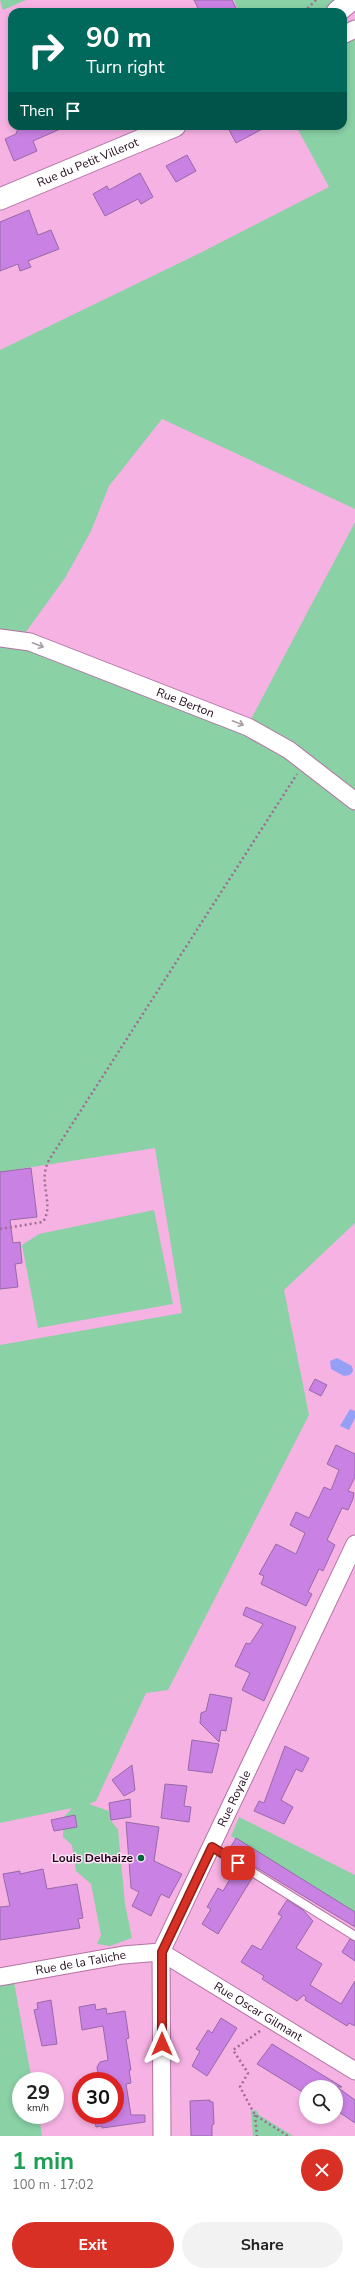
<!DOCTYPE html>
<meta charset="utf-8">
<style>
:root{--surface:#fff;--page:#f2f2f2;--text:#222;--muted:#767676;--accent:#d93025}
body{margin:0;font-family:"Nunito Sans",sans-serif;background:var(--page);color:var(--text);height:100vh;display:flex;flex-direction:column;font-size:15px;white-space:nowrap}
*{box-sizing:border-box;margin:0}
p{font-size:13px;color:var(--muted)}
.icon{flex:none;width:22px;height:22px;fill:none;stroke:currentColor;stroke-width:2;stroke-linecap:round;stroke-linejoin:round}
.map{position:relative;height:2136px;overflow:hidden}
.details{display:flex;flex-direction:column;background:var(--surface);flex:1}
.details>*{flex:none}
.top-card{position:absolute;left:8px;top:8px;width:339px;height:122px;border-radius:12px;box-shadow:0 2px 6px #0003;background:#00695c;color:#fff;overflow:hidden}
.fabs{position:absolute;left:299px;top:2080px;display:grid;gap:8px}
.fabs a{display:grid;place-items:center;width:44px;height:44px;border-radius:50%;background:var(--surface);box-shadow:0 2px 6px #0003;font-size:20px}
.speed{position:absolute;left:12px;top:2072px;display:flex;gap:8px;font-size:20px;font-weight:700;text-align:center}
.speed>*{display:grid;place-content:center;width:52px;height:52px;border-radius:50%;background:var(--surface);box-shadow:0 2px 6px #0003;line-height:1}
.speed small{font-size:10px;font-weight:400}
.speed .limit{border:6px solid #d22;background:#fff;color:#111}
.pin{position:absolute;display:grid;place-items:center;width:34px;height:34px;color:#fff;margin:-17px;border-radius:8px;box-shadow:0 2px 6px #0006}
.me{position:absolute;width:44px;margin:-22px;rotate:0deg;stroke-linejoin:round;filter:drop-shadow(0 0 3px #0008)}
.turn{display:flex;align-items:center;gap:14px;height:84px;padding:0 12px;font-size:18px}
.turn .icon{width:52px;height:52px;stroke-width:2.5}
.turn b{display:block;font-size:28px;line-height:34px}
.then{display:flex;align-items:center;height:38px;padding:0 12px;background:#0003;gap:8px;font-size:15px}
.round{display:grid;place-items:center;flex:none;width:42px;height:42px;border-radius:21px;background:var(--page)}
.head{display:flex;align-items:center;justify-content:space-between;height:68px;padding:0 12px}
h1{font-size:24px;font-weight:700;line-height:30px;color:#1e9e55}
.cta{display:flex;gap:8px;margin-top:auto;padding:8px 12px}
.cta a{flex:1;height:46px;border-radius:24px;background:var(--accent);color:#fff;font-size:16px;font-weight:700;line-height:46px;text-align:center}
.cta a+a{background:var(--page);color:var(--text)}
.map>svg:first-child{display:block}
</style>
<div class="map">
<svg width="355" height="2136" viewBox="0 0 355 2136">
<rect width="100%" height="100%" fill="#f7b2e4"/>
<g fill="#8ad1a6">
<polygon points="0,0 26,0 3,10"/>
<polygon points="234,0 338,0 323,12 239,12"/>
<polygon points="355,35 355,509 162,419 109,486 91,531 65,578 23,636 0,633 0,350 200,253 329,187 296,126 343,126 343,41"/>
<polygon points="355,522 355,795 250,721"/>
<polygon points="0,643 24,646 248,732 288,754 355,808 355,1223 284,1290 309,1415 168,1690 146,1693 96,1801 89,1804 109,1811 111,1821 118,1829 125,1904 132,1938 110,1946 97,1944 101,1935 91,1884 76,1871 72,1845 63,1837 63,1818 72,1808 0,1823 0,1345 182,1313 155,1148 0,1172"/>
<polygon points="154,1210 173,1304 38,1328 22,1245 39,1234"/>
<polygon points="239,1817 355,1875 355,1912 231,1836"/>
<polygon points="14,1982 32,2081 21,2081 21,2115 39,2115 42,2136 0,2136 0,1984"/>
<polygon points="256,2110 259,2115 293,2136 253,2136 251,2111"/>
</g>
<g fill="#94a0f6">
<polygon points="337,1358 352,1366 353,1371 350,1375 344,1376 331,1369 330,1361"/>
<polygon points="350,1409 355,1411 355,1418 349,1430 340,1426"/>
</g>
<g fill="#c982e3" stroke="#966aa7">
<polygon points="194,0 232,0 238,12 200,12"/>
<polygon points="19,126 67,126 33,141 37,151 14,161 5,139 16,134"/>
<polygon points="227,126 268,126 236,143"/>
<polygon points="187,155 196,171 176,182 166,166"/>
<polygon points="140,173 153,197 141,204 138,199 105,216 93,194 107,186 109,190"/>
<polygon points="29,210 38,235 51,230 59,249 28,261 31,267 20,271 18,264 0,271 0,222"/>
<polygon points="31,1168 37,1217 10,1220 13,1243 20,1242 22,1263 15,1264 18,1287 0,1289 0,1172"/>
<polygon points="315,1379 327,1385 321,1396 309,1390"/>
<polygon points="336,1445 355,1454 355,1477 348,1491 354,1493 353,1499 348,1510 342,1508 327,1540 335,1545 323,1571 319,1569 308,1592 312,1594 306,1606 261,1584 264,1576 259,1574 276,1544 296,1554 305,1533 290,1525 296,1512 309,1518 324,1487 331,1490 339,1470 327,1464"/>
<polygon points="246,1607 296,1627 264,1701 242,1690 250,1673 235,1666 246,1643 250,1644 263,1624 243,1615"/>
<polygon points="210,1694 232,1698 226,1731 221,1730 219,1742 200,1723 201,1713 206,1711"/>
<polygon points="192,1740 219,1744 212,1773 188,1770"/>
<polygon points="285,1746 309,1758 302,1772 296,1769 281,1800 293,1807 284,1824 254,1811 259,1801 264,1803"/>
<polygon points="132,1765 135,1790 124,1796 112,1780"/>
<polygon points="165,1784 187,1786 184,1806 191,1807 189,1822 161,1818"/>
<polygon points="130,1799 131,1817 111,1820 109,1803"/>
<polygon points="75,1815 77,1827 54,1831 51,1820"/>
<polygon points="126,1822 159,1827 154,1861 182,1874 169,1898 161,1894 151,1916 132,1906 139,1892 131,1888"/>
<polygon points="236,1838 355,1912 355,1927 242,1859 229,1850"/>
<polygon points="43,1869 47,1889 77,1884 83,1918 78,1919 80,1928 0,1940 0,1907 10,1906 3,1874 20,1871 20,1874"/>
<polygon points="236,1869 252,1878 218,1934 202,1924 211,1909 207,1907 218,1888 223,1891"/>
<polygon points="287,1900 303,1910 313,1921 296,1948 322,1964 310,1985 341,2004 355,1981 355,2026 349,2023 347,2026 305,2000 306,1998 304,1995 297,2001 262,1979 264,1976 241,1962 252,1945 261,1950 282,1916 278,1914"/>
<polygon points="350,1939 355,1941 355,1961 342,1952"/>
<polygon points="51,2000 57,2044 42,2046 34,2010 38,2009 37,2003"/>
<polygon points="95,2004 96,2010 106,2008 107,2014 125,2011 129,2038 126,2039 131,2070 129,2070 131,2083 126,2084 131,2115 145,2115 145,2122 102,2128 102,2126 96,2127 94,2115 115,2115 115,2081 103,2081 98,2074 97,2067 100,2062 108,2060 103,2026 82,2030 79,2007"/>
<polygon points="221,2018 237,2028 207,2076 192,2066 200,2051 196,2049 208,2030 212,2033"/>
<polygon points="272,2044 342,2087 337,2087 355,2100 355,2123 336,2110 336,2087 306,2087 306,2094 257,2064"/>
<polygon points="210,2100 210,2102 213,2102 214,2124 212,2125 212,2136 191,2136 190,2101"/>
</g>
<g fill="none" stroke-linecap="round" stroke-linejoin="round">
<defs>
<polyline id="service" points="212,1847 355,1936"/>
<g id="minor">
<polyline points="343,35 355,29"/>
<path id="s1" d="M0 638 30 642 248 727 289 750 355 801"/>
<path id="s2" d="M161 1952 355 2071"/>
<path id="s3" d="M0 1977 123 1955 161 1952"/>
<path id="s4" d="M162 2136 161 1952 355 1544"/>
</g>
<g id="tertiary">
<polyline points="337,12 351,0"/>
<path id="s5" d="M0 199 175 126"/>
</g>
</defs>
<use href="#service" stroke="#b272a2" stroke-width="10"/>
<use href="#minor" stroke="#b272a2" stroke-width="19"/>
<use href="#tertiary" stroke="#b272a2" stroke-width="23"/>
<g stroke="#9e6c91" stroke-width="2.5" stroke-dasharray="2 3" stroke-linecap="butt">
<polyline points="304,12 316,0"/>
<path d="M0 1229 43 1222C55 1203 37 1183 49 1160L297 774"/>
<polyline points="260,2031 233,2050 248,2073 240,2087 255,2115 288,2136"/>
<polyline points="255,2115 257,2136"/>
</g>
<use href="#service" stroke="#fff" stroke-width="8"/>
<use href="#minor" stroke="#fff" stroke-width="17"/>
<use href="#tertiary" stroke="#fff" stroke-width="21"/>
</g>
<defs><path id="oneway-shaft" d="M-6 0H5M1.5-3L5.5 0L1.5 3" fill="none" stroke-width="1.6" stroke-linecap="round" stroke-linejoin="round"/></defs>
<g stroke="#a79da5">
<use href="#oneway-shaft" transform="translate(38 645) rotate(21)"/>
<use href="#oneway-shaft" transform="translate(238 723) rotate(21)"/>
</g>
<g fill="none" stroke-linecap="round" stroke-linejoin="round">
<defs>
<polyline id="route" points="162,2044 162,1952 212,1847 238,1863"/>
</defs>
<use href="#route" stroke="#8d1f18" stroke-width="10"/>
<use href="#route" stroke="#d93025" stroke-width="7"/>
</g>
<circle fill="#00663c" stroke="#ffe2f6" stroke-width="1.5" cx="141" cy="1858" r="4"/>
<g text-anchor="middle" dominant-baseline="central" stroke-width="3" stroke-linejoin="round" paint-order="stroke">
<g font-size="12" fill="#220a1d" stroke="#ffe2f6">
<text stroke="none"><textPath href="#s5" startOffset="95">Rue du Petit Villerot</textPath></text>
<text stroke="none"><textPath href="#s1" startOffset="197">Rue Berton</textPath></text>
<text stroke="none"><textPath href="#s4" startOffset="354">Rue Royale</textPath></text>
<text stroke="none"><textPath href="#s3" startOffset="82">Rue de la Taliche</textPath></text>
<text stroke="none"><textPath href="#s2" startOffset="114">Rue Oscar Gilmant</textPath></text>
</g>
<g font-size="12" font-weight="bold" fill="#220a1d" stroke="#ffe2f6" text-anchor="end">
<text x="133" y="1858">Louis Delhaize</text>
</g>
</g>
</svg>
<div class="fabs">
<a><svg class="icon" aria-label="search" viewBox="0 0 24 24"><circle cx="10" cy="10" r="6"/><path d="M15 15l6 6"/></svg></a>
</div>
<div class="speed"><div>29<small>km/h</small></div><div class="limit">30</div></div>
<div class="pin" style="left:238px;top:1863px;background:#d93025"><svg class="icon" aria-label="arrive" viewBox="0 0 24 24"><path d="M6 21V4h12l-3 4 3 4H6"/></svg></div>
<svg class="me" style="left:162px;top:2044px" viewBox="-20 -20 40 40"><path d="M0-17L14 15 0 8-14 15z" fill="#d93025" stroke="#fff" stroke-width="4"/></svg>
<div class="top-card">
<div class="turn"><svg class="icon" aria-label="right" viewBox="0 0 24 24"><path d="M7 20v-9h11M14 6l5 5-5 5"/></svg><div><b>90 m</b>Turn right</div></div>
<div class="then">Then<svg class="icon" aria-label="arrive" viewBox="0 0 24 24"><path d="M6 21V4h12l-3 4 3 4H6"/></svg></div>
</div>
</div>
<section class="details">
<div class="head"><div><h1>1 min</h1><p>100 m · 17:02</p></div><a class="round" style="background:#d93025;color:#fff"><svg class="icon" aria-label="close" viewBox="0 0 24 24"><path d="M6 6l12 12M18 6L6 18"/></svg></a></div>
<div class="cta"><a>Exit</a><a>Share</a></div>
</section>
